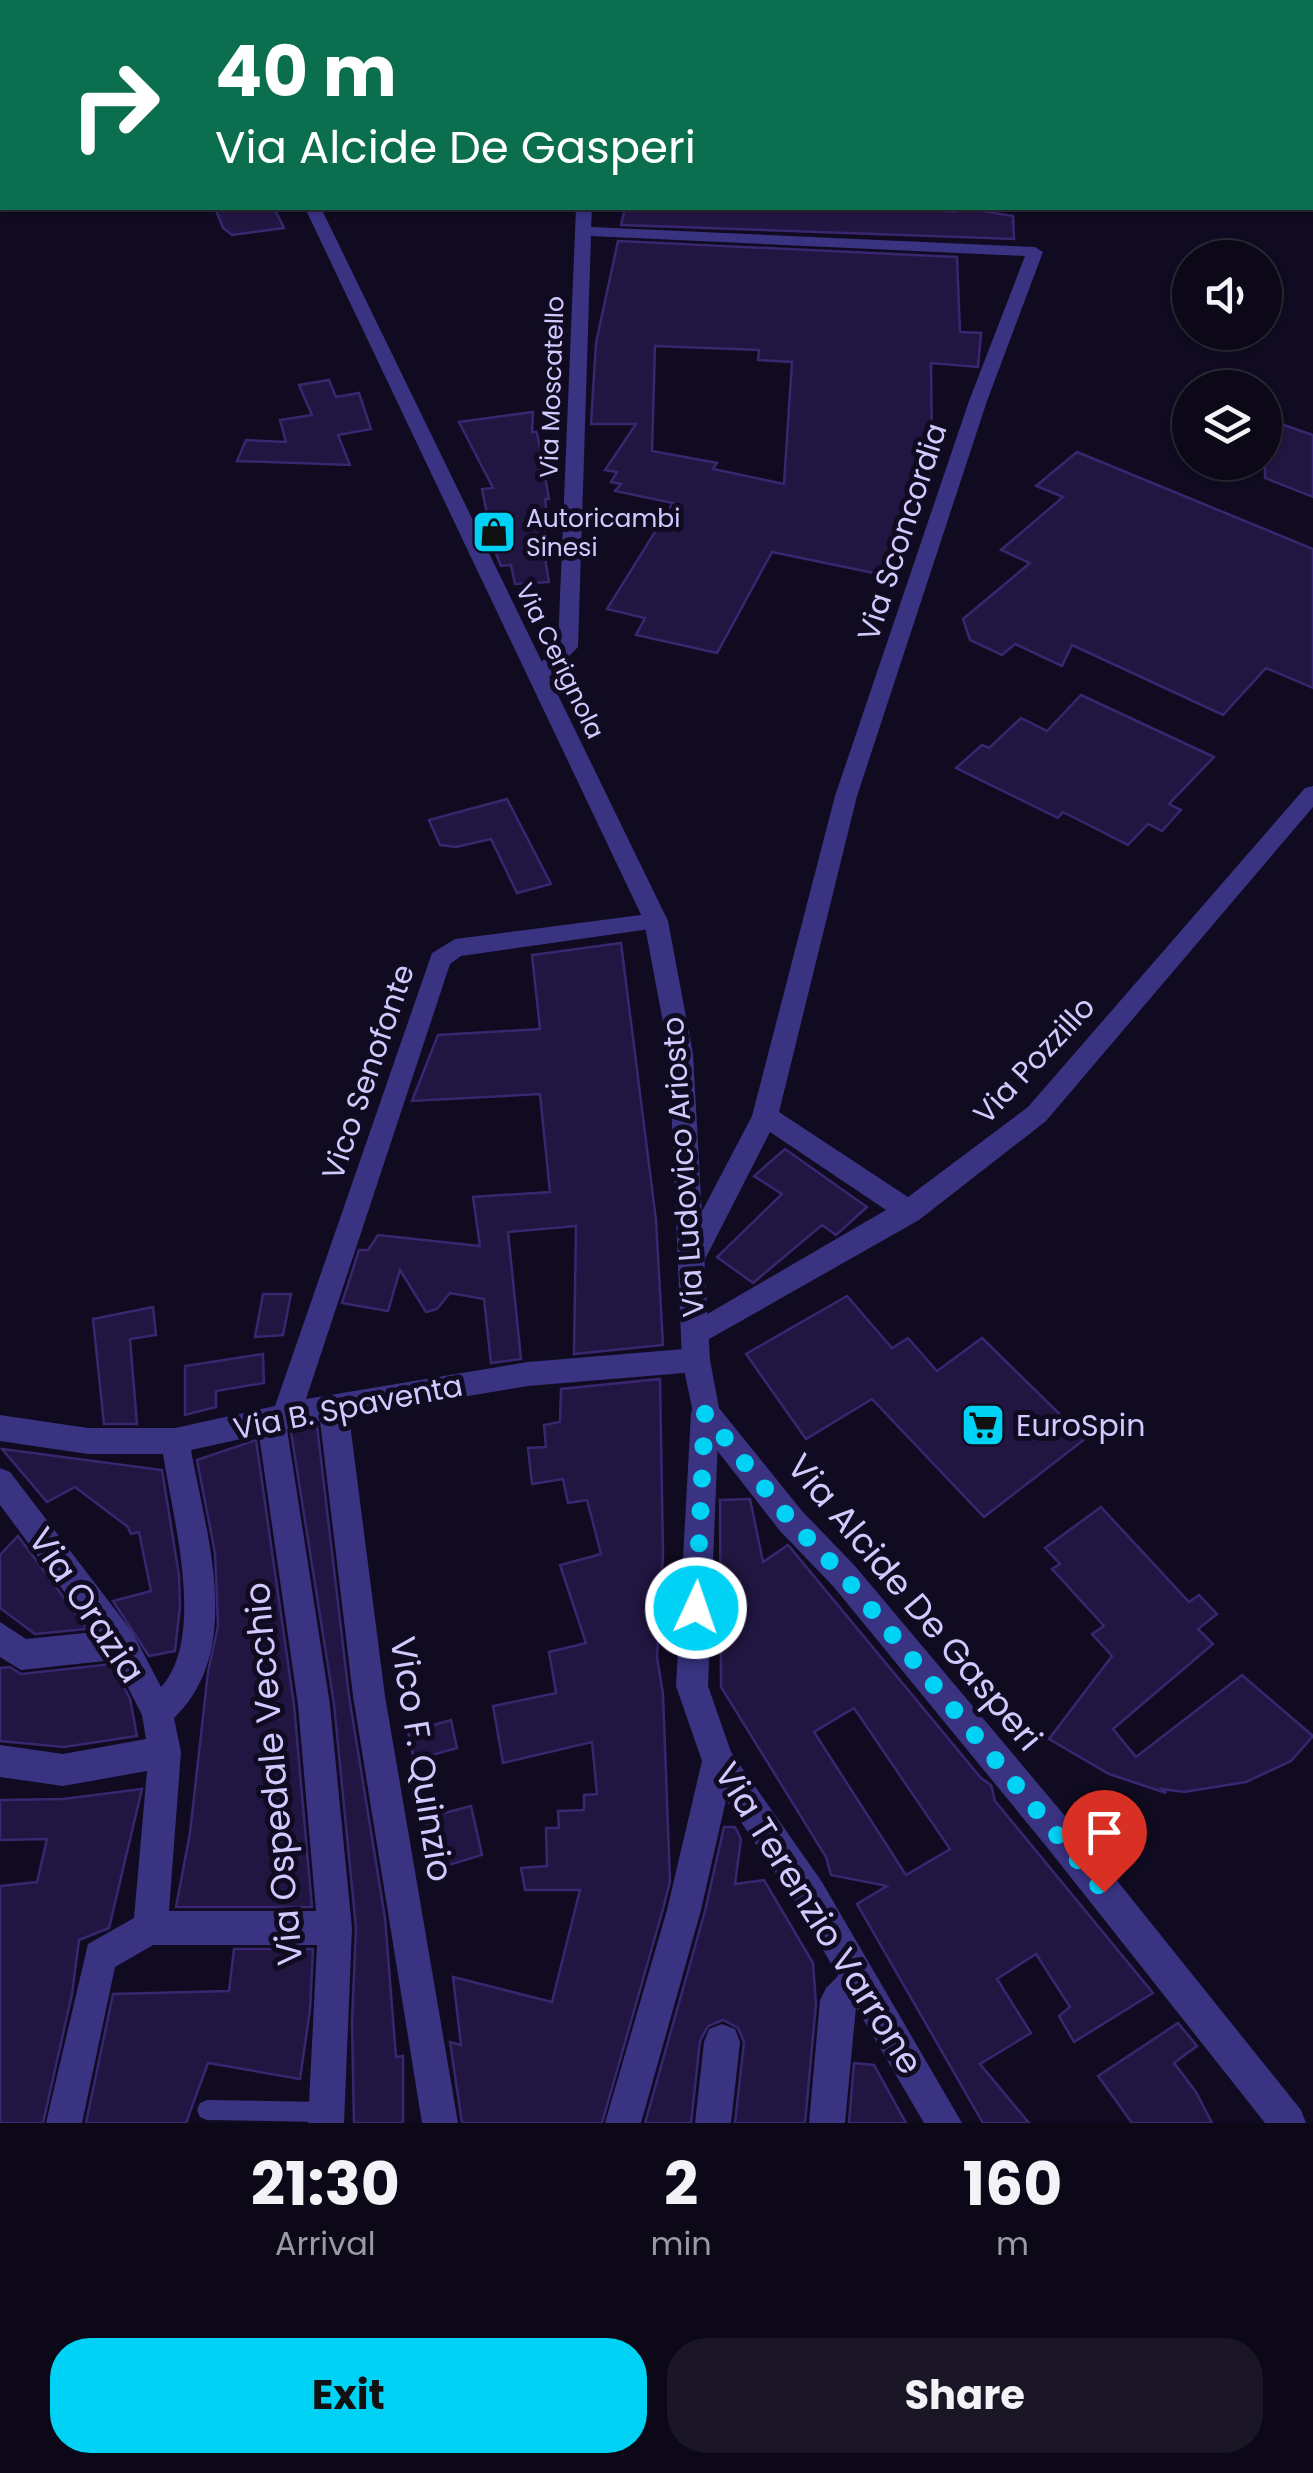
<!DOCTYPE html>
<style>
:root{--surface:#0c0818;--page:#1a1625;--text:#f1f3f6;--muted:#9a9aa2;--line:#2c2937;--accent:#00d2f5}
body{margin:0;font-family:Poppins,sans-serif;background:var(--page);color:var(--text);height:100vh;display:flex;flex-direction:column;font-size:38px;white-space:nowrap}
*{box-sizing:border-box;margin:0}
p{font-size:32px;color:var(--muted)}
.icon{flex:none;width:55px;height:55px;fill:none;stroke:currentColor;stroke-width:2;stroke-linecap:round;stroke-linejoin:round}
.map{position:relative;height:2123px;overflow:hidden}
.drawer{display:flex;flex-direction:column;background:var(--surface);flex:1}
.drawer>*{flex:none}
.banner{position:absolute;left:0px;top:0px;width:1315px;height:210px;box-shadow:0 2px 8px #0004,0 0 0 2px var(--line);background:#0b6e4f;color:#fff;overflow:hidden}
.tools{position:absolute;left:1172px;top:240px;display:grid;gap:20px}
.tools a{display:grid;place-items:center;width:110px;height:110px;border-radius:50%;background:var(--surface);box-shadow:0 2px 8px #0004,0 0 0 2px var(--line);font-size:50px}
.pin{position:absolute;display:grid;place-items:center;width:85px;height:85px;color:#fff;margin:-102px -42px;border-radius:50% 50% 50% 0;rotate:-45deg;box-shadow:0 0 10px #0007}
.pin .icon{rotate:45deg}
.me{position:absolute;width:110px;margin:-55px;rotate:3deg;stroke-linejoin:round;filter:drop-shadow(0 0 8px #0008)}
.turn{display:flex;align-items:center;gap:35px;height:210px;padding:0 50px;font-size:45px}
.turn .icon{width:130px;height:130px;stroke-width:2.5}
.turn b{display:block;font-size:70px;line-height:85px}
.eta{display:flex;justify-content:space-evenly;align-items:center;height:170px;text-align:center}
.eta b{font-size:60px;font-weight:700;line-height:70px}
.button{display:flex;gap:20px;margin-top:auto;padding:20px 50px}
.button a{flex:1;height:115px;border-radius:40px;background:var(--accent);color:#111;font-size:40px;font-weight:700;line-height:115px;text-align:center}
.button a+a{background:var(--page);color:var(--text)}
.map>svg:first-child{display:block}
</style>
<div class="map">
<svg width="1313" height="2123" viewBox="0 0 1313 2123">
<rect width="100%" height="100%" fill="#100b20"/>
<g fill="#211642" stroke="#38266f" stroke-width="2.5" fill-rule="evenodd">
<polygon points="215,208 274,208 284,228 232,235 223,228"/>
<polygon points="625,208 903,208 955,212 955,208 964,208 1013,216 1014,239 621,225"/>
<path d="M618 241 957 257 960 332 981 333 978 367 931 363 932 453 938 454 879 574 772 552 717 653 636 635 645 618 607 609 673 503 615 491 621 484 611 482 617 472 605 470 636 424H591L596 343ZM655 346 759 350 758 360 792 362 784 484 713 469 717 463 652 451Z"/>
<polygon points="329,380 336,397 359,393 371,429 338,435 350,465 237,461 246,440 286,442 280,420 312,415 299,385"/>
<polygon points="533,412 532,432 537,432 549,499 545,499 549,529 544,530 547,546 543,546 549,582 515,584 511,565 501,566 494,549 482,489 493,488 459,422"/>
<polygon points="1278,423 1313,435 1313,497 1265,478 1265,434"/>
<polygon points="1077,452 1313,549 1313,688 1266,668 1223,715 1072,645 1062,666 1015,644 1002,655 970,640 963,619 1030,563 1001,550 1063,497 1036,486"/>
<polygon points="1081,695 1214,757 1169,804 1181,810 1162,831 1148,824 1128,845 1063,812 1058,818 956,768 982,745 989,748 1021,718 1047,731"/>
<polygon points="507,799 551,884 517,893 491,839 456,847 440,845 429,820"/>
<polygon points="621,943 656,1220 663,1345 574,1354 576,1226 508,1232 521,1359 491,1363 484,1299 450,1293 437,1309 426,1312 400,1270 388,1311 342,1303 359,1250 368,1250 378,1235 480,1246 473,1197 550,1192 540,1094 412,1101 438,1035 540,1029 532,955"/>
<polygon points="785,1149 867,1207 836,1235 822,1225 753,1283 717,1257 782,1194 754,1176"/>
<polygon points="263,1294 291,1294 283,1335 255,1337"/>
<polygon points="847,1296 892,1348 908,1338 937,1371 982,1338 1085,1439 984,1517 872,1399 806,1439 746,1354"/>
<polygon points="153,1307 156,1335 130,1339 137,1424 104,1424 93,1319"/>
<polygon points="263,1354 264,1383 216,1391 216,1407 185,1415 185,1366"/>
<polygon points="660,1379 663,1554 657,1657 663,1694 670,1881 663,1909 602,2123 462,2123 450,2042 461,2045 453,1977 552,2002 580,1890 525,1890 521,1868 547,1866 546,1828 559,1828 558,1811 584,1810 584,1795 597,1794 592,1742 503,1763 493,1706 556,1693 549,1652 586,1643 560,1565 601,1554 587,1500 568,1503 563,1479 532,1484 528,1448 546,1447 544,1425 560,1422 561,1389"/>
<polygon points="317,1426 349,1696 385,1918 396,2057 403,2056 403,2123 354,2123 352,2022 356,1928 334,1704 291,1432"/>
<polygon points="256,1440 294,1705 312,1907 176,1907 190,1833 208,1672 218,1626 215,1553 197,1460"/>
<polygon points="2,1449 162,1470 179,1575 180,1607 175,1651 149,1656 113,1601 151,1591 139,1532 131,1534 128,1527 75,1487 47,1502"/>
<path d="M750 1499 763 1562 788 1545 981 1778 991 1785 995 1801 1153 1993 1074 2042 1059 2016 1070 2007 1036 1954 997 1979 1031 2033 980 2064 1029 2123H983L857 1904 887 1886 831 1875 826 1857 721 1687 720 1500ZM854 1708 950 1849 906 1875 814 1732Z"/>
<polygon points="1101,1507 1189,1602 1199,1595 1217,1614 1198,1629 1213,1644 1113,1729 1136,1757 1242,1675 1313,1736 1291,1761 1246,1782 1184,1792 1162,1789 1166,1793 1109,1774 1049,1739 1112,1656 1092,1634 1104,1626 1052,1569 1060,1564 1045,1548"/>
<polygon points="18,1536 87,1629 35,1634 0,1608 0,1555"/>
<polygon points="112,1664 130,1699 137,1736 64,1747 0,1741 0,1668 10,1667 21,1674"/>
<polygon points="451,1720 457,1748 414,1760 408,1732"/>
<polygon points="142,1789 109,1928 79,1940 72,1994 43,2123 0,2123 0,1886 37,1882 47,1839 0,1840 0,1800 63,1799"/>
<polygon points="471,1806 482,1855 436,1869 425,1818"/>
<polygon points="724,1827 735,1827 741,1839 735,1884 764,1880 813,1963 816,2004 805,2123 735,2123 744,2042 738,2028 723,2020 708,2026 700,2041 691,2123 645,2123 705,1911"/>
<polygon points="234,1949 313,1949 310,2010 300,2079 208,2063 186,2123 86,2123 113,1994 229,1991"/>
<polygon points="1178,2023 1197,2046 1174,2063 1196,2092 1212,2123 1132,2123 1098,2076"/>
<polygon points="854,2063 874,2065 906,2123 849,2123"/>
</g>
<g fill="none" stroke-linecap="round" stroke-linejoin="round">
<polygon fill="#393382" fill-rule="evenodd" points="207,2100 326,2102 333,2105 336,2112 333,2119 326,2122 207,2120 200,2117 197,2110 200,2103"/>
<g fill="#393382" fill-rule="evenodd">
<polygon points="576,208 592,208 591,227 1035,247 1043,252 987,401 857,796 779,1112 908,1197 1028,1107 1305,788 1313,786 1313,807 1046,1121 919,1220 695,1347 685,1343 681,1335 685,1327 886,1210 770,1132 700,1269 690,1272 680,1269 676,1261 752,1116 835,796 969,401 1025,256 591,236 578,647 546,680 539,682 529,675 558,645"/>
<path d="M656 913 668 921 664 927 461 956 450 964 306 1399 528 1362 696 1348 706 1351 710 1360 706 1369 696 1372 528 1386 349 1416 385 1696 458 2123H422L353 1696 320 1421 287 1429 330 1705 352 1928 344 2123H308L317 1945H153L115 1967 82 2123H46L88 1944 134 1918 147 1771 63 1786 0 1777V1745L63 1754 146 1739 142 1715 114 1660 21 1670 0 1657V1622L26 1639 94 1632 0 1505V1468L10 1472 133 1633 161 1687C207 1637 172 1515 163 1454H88L0 1441V1415L88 1428H175L275 1406 432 953 455 939ZM259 1435 298 1705 316 1911H169L181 1752 174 1718C245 1650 206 1534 191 1450Z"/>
<polygon points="705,1400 715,1404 719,1413 708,1686 731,1752 822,1882 962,2123 924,2123 856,2007 845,2123 809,2123 820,2000 826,1988 838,1976 798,1906 726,1800 701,1910 641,2123 605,2123 667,1910 702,1761 676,1686 691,1413 695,1404"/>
<polygon points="722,2024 735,2029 740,2042 731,2123 695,2123 704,2042 709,2029"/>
</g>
<g fill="#393382" fill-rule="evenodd">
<polygon points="206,0 220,0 221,2 208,2"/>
<polygon points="305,208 321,208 668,921 693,1054 710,1360 719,1408 802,1511 855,1566 1070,1822 1301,2110 1306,2123 1265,2123 1046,1846 833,1586 780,1531 695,1422 682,1360 669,1054 644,921"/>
</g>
<polyline stroke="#00d2f5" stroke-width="5" stroke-dasharray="9 8" stroke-linecap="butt" points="1268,0 1285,2"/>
</g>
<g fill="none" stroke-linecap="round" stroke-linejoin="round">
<polyline stroke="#00d2f5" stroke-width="18" stroke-dasharray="0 32.4" points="696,1608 705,1413 791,1521 844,1576 1104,1892"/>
</g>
<defs>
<symbol id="shop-square" viewBox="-11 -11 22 22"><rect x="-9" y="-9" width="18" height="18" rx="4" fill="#00d2f5" stroke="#100b20"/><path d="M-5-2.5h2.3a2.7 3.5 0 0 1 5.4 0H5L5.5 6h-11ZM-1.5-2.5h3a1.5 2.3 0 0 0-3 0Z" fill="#111"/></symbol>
<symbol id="supermarket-square" viewBox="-11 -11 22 22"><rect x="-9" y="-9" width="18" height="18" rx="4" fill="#00d2f5" stroke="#100b20"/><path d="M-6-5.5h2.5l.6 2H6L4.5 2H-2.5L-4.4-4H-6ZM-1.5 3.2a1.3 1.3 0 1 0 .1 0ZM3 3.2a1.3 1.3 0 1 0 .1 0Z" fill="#111"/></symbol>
</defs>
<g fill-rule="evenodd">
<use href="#shop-square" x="469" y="507" width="50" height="50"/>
<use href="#supermarket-square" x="958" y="1400" width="50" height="50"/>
</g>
<g text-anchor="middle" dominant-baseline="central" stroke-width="10" stroke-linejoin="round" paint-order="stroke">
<g font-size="25" fill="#d2caff" stroke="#100b20">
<text transform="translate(552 387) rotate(-88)">Via Moscatello</text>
<text transform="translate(560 661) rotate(64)">Via Cerignola</text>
</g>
<g font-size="25" fill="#d2caff" stroke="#100b20" text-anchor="start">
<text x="526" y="518">Autoricambi<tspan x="526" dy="29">Sinesi</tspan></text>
</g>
<g font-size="30" fill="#d2caff" stroke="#100b20">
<text transform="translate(902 532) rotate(-72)">Via Sconcordia</text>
<text transform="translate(1034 1060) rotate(-47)">Via Pozzillo</text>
<text transform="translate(368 1072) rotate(-71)">Vico Senofonte</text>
<text transform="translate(683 1167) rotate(-94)">Via Ludovico Ariosto</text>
<text transform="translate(348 1407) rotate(-11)">Via B. Spaventa</text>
</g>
<g font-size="30" fill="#d2caff" stroke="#100b20" text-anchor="start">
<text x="1016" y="1425">EuroSpin</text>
</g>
<g font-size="35" fill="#d2caff" stroke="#100b20">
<text transform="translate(915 1602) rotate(50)">Via Alcide De Gasperi</text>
<text transform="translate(87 1605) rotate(56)">Via Orazia</text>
<text transform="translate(422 1759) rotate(81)">Vico F. Quinzio</text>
<text transform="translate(273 1774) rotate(-95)">Via Ospedale Vecchio</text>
<text transform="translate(819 1918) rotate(58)">Via Terenzio Varrone</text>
</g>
</g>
</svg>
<div class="tools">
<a><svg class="icon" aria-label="sound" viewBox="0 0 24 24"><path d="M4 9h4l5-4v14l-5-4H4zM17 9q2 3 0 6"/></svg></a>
<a><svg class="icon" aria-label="layers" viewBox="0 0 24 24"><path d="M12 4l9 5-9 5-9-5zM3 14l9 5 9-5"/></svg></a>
</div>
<div class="pin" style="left:1104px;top:1892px;background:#d93025"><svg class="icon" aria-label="arrive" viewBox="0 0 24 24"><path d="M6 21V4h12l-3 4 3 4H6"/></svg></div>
<svg class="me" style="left:696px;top:1608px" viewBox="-20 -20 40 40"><circle r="17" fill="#00d2f5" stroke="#fff" stroke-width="3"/><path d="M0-11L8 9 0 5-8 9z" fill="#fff"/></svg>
<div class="banner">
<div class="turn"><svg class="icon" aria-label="right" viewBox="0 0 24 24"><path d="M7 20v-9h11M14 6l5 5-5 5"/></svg><div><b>40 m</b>Via Alcide De Gasperi</div></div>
</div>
</div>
<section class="drawer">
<div class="eta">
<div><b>21:30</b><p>Arrival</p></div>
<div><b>2</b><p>min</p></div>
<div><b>160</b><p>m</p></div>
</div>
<div class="button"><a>Exit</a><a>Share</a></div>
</section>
